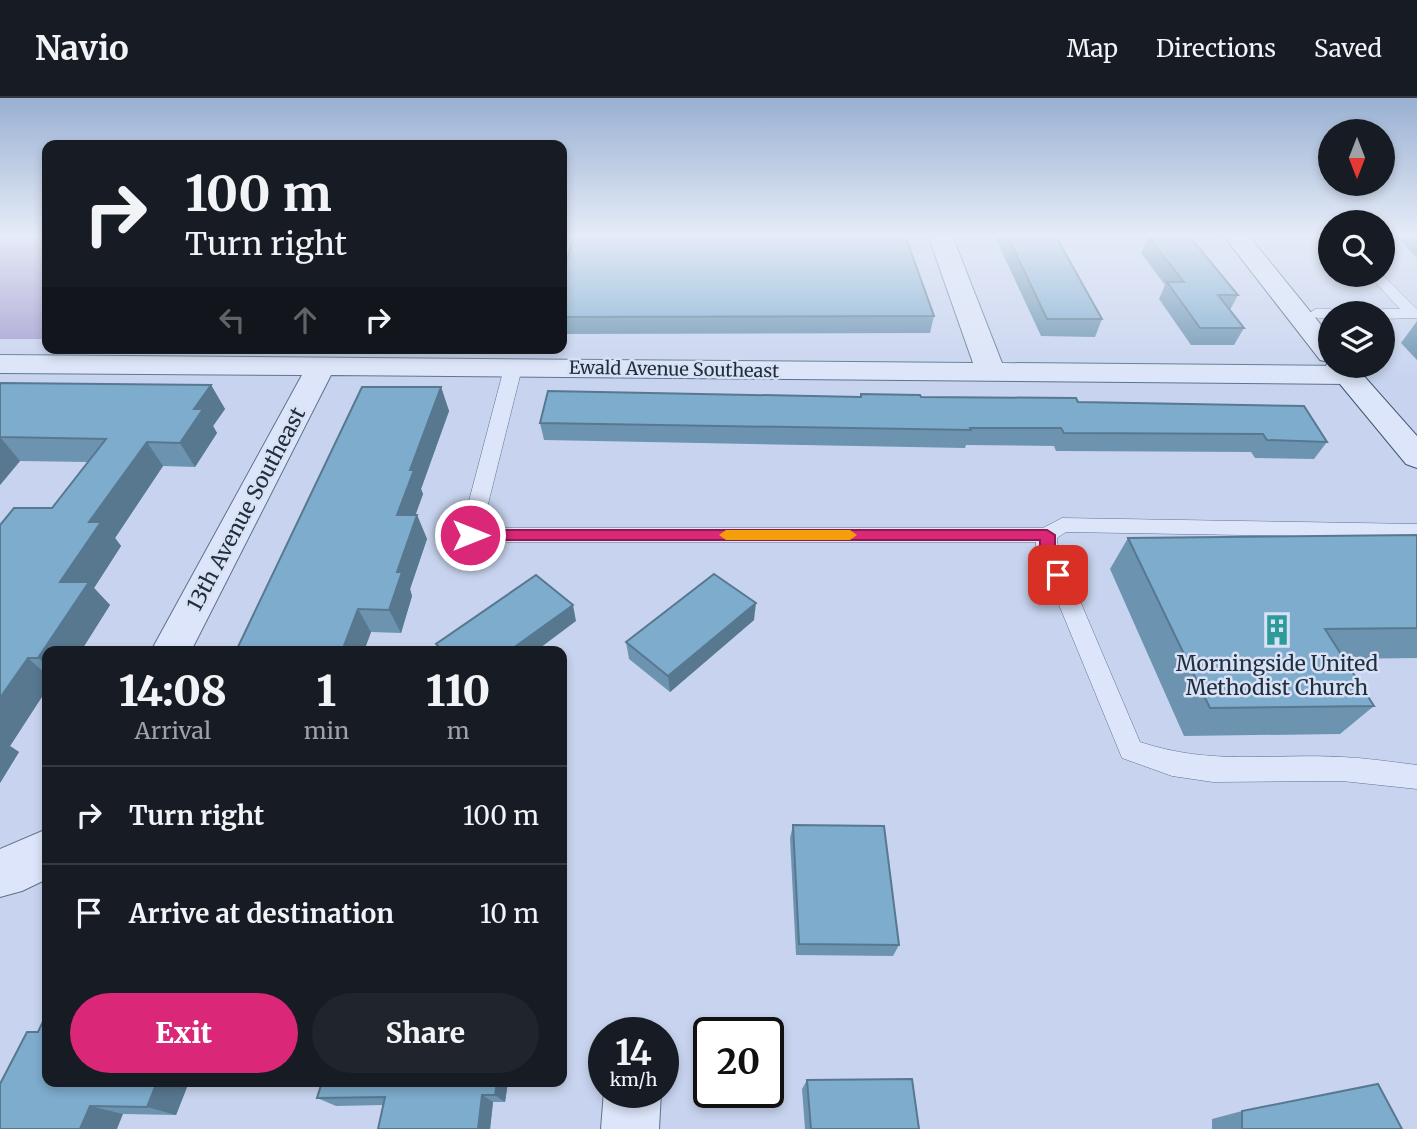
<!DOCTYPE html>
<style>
:root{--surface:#171b24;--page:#20242c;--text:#f1f3f6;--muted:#9ea1a6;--line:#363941;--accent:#db2777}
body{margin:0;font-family:Merriweather,serif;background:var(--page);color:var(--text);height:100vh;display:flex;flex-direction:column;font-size:26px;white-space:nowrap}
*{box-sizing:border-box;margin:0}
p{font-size:23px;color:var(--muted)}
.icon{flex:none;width:38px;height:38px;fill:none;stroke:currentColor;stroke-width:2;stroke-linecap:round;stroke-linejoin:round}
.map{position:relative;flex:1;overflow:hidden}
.drawer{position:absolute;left:42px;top:548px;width:525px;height:441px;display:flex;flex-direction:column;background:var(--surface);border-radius:14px;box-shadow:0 4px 10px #0003}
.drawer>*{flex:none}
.top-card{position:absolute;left:42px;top:42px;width:525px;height:214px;border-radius:14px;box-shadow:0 4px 10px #0003;background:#171b24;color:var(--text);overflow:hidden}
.needle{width:46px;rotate:180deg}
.buttons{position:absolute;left:1318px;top:21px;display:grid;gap:14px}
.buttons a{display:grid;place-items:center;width:77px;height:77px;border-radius:50%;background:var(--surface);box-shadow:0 4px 10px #0003;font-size:35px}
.speed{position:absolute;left:588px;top:919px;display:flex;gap:14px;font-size:35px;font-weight:700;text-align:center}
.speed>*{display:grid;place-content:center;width:91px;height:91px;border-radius:50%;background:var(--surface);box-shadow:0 4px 10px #0003;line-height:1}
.speed small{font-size:18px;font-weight:400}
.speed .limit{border:4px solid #111;border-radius:10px;background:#fff;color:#111}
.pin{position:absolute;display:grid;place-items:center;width:60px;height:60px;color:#fff;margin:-30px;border-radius:14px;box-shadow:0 4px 10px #0006}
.me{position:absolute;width:77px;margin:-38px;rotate:90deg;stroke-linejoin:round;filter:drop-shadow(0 0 5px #0008)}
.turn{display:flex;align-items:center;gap:24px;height:147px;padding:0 28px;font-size:32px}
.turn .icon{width:91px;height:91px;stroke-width:2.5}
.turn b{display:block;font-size:49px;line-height:60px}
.lanes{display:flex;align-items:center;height:66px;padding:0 28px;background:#0003;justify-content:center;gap:35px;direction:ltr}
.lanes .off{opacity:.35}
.eta{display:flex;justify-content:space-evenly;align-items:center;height:119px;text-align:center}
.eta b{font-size:42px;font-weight:800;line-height:49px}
.action{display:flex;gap:14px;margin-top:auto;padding:14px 28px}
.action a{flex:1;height:80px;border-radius:42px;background:var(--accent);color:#fff;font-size:28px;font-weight:800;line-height:80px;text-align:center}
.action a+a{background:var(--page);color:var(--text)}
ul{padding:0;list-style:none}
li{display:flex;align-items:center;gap:21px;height:98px;padding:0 28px;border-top:2px solid var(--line)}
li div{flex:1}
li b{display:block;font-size:26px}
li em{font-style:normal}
header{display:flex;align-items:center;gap:42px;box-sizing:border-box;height:98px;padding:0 35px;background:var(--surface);border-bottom:2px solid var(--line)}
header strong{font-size:33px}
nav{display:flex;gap:38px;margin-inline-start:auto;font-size:24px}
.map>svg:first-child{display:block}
</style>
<header>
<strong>Navio</strong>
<nav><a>Map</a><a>Directions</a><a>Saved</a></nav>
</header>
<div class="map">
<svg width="1417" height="1031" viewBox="0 0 1417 1031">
<rect width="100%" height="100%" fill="#c8d4ef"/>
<rect fill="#a29cce" x="0" y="137" width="47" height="104"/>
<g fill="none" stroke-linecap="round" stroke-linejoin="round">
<defs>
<g id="lane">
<polygon points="1382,176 1417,211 1417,220 1382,221 1382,215 1375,215 1382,211 1400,211 1368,177"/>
<polygon points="1316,211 1330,211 1337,215 1330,215 1330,221 1310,219 1308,216"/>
<path d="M513 265 522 270 482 430H1043L1062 420 1417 426V440L1066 434 1057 440 1058 451 1140 644C1213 668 1269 655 1342 659 1367 660 1392 664 1417 667V691L1342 683 1213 684 1172 678 1122 660 1036 451V444H470L463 442 460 437 504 270Z"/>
</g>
<g id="street">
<polygon points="928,137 952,137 1002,265 1347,268 1357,271 1362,277 1357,283 1347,286 331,277 191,553 151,553 302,277 0,275 0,257 973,265"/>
<polygon points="47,731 47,781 22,793 0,799 0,751"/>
<polygon points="604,993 661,994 659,1031 601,1031"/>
</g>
<polygon id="secondary" points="1223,137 1248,137 1330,238 1330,268 1355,268 1417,338 1417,370 1406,366 1330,274 1326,268 1328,264 1320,262"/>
</defs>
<use href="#lane" stroke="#5d738c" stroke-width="1"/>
<use href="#street" stroke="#5d738c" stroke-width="2"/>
<use href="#secondary" stroke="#40576e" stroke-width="2"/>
<use href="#lane" fill="#dce5f9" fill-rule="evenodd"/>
<use href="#street" fill="#dce5f9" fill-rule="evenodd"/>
<use href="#secondary" fill="#dce5f9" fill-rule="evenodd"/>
</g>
<g fill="#6c94b0">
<polygon points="994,137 1055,137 1102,221 1095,239 1041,238"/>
<polygon points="1395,137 1417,137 1417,160"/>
<polygon points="1148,139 1238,197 1230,212 1244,230 1234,247 1191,247 1159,201 1165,187 1141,155"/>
<polygon points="562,180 934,218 930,235 562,236"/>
<polygon points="1417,223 1417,262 1401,245"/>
<polygon points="0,285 211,287 225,311 213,328 217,335 195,369 163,368 115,440 121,448 94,490 110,507 81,553 47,553 47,591 10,648 19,654 0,685 0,427 52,410 88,364 20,363 0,387"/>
<polygon points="441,289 449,313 421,391 423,396 415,417 417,417 427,441 410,491 412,498 401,535 371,534 364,553 236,553"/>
<polygon points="861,296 921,299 1327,344 1314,361 1255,360 1251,354 1056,353 1054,348 966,347 965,350 544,342 540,325 860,299"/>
<polygon points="1417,437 1417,560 1344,561 1374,608 1340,636 1184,638 1110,471 1128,440"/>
<polygon points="754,522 670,594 629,561 626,544"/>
<polygon points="793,727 899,847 893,858 796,857 790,740"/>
<polygon points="38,934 47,984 189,984 176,1017 123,1016 0,1031"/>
<polygon points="807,982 919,1031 805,1031 802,991"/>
<polygon points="322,984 508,984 505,1004 493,1004 490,1031 378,1031 383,1007 336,1008 317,1000"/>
<polygon points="1242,1013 1402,1031 1212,1031 1212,1021"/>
</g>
<g fill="#587890">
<polygon points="211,287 225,311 213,328 217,335 195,369 180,345 194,311"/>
<polygon points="441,289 449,313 421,391 423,396 407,441 397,417 410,372"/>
<polygon points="0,339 20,363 0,387"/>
<polygon points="147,344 163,368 115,440 121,448 94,490 110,507 81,553 47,553 47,568 38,560 60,484 89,424"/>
<polygon points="417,417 427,441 410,491 412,498 401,535 389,512 397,474"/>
<polygon points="756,505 754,522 670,594 668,578"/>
<polygon points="573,507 576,523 536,553 509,553"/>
<polygon points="358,511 371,534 364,553 342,553"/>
<polygon points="28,560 47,577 47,591 10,648 19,654 0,685 0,600"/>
<polygon points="157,984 189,984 176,1017 147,1009"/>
<polygon points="497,984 508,984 505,1004 495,997"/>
<polygon points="482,997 493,1004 490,1031 478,1031"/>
<polygon points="90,1008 123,1016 117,1031 80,1031"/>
</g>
<g fill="#7eaccd" stroke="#587890" stroke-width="2">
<polygon points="574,137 905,137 934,218 562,219 562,180"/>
<polygon points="1007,137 1055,137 1102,221 1047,221"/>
<polygon points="1189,138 1238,197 1218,197 1244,230 1200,230 1167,184 1184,184 1148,139"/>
<polygon points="0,285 211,287 194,311 203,311 180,345 147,344 89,424 101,424 60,484 89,484 38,560 28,560 0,600 0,427 14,410 52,410 106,341 0,339"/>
<polygon points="362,289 441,289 410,372 414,372 397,417 417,417 397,474 402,474 389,512 358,511 342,553 236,553"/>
<polygon points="548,293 861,299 861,296 920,297 921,299 1076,300 1078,304 1304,308 1327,344 1267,342 1263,336 1064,335 1061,330 970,330 971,332 540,325"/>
<polygon points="1417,437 1417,530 1325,531 1374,608 1210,610 1128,440"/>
<polygon points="714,476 756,505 668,578 626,544"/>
<polygon points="536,477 573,507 509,553 443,553 436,546"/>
<polygon points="793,727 884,728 899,847 799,846"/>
<polygon points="47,915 47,984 157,984 147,1009 90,1008 80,1031 0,1031 0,986 27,934 38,934"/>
<polygon points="912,981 919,1031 811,1031 807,982"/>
<polygon points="322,984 497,984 495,997 482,997 478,1031 378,1031 385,999 317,1000"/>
<polygon points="1378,986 1402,1031 1242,1031 1242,1013"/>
</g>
<linearGradient id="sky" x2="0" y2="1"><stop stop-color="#99b0d2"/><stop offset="0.49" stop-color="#e6ecf8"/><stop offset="1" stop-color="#e6ecf8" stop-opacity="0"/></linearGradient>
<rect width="1417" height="281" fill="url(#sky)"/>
<polygon fill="#db2777" stroke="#8e194d" stroke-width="2" points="470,432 1047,432 1055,437 1055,452 1065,477 1063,481 1052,481 1040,452 1040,442 470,442 462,437"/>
<polygon fill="#f59e0b" points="726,432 850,432 857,437 850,442 726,442 719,437"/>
<defs>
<symbol id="building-bare" viewBox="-9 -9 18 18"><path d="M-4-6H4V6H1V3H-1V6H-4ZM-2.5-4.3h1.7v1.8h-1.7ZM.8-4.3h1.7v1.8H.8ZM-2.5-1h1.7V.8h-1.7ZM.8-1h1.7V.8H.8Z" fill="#2c9b9a" stroke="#d8e1f6" stroke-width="2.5" paint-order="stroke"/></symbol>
</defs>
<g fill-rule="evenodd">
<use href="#building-bare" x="1255" y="510" width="44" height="44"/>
</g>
<g text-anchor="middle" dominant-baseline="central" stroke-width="5" stroke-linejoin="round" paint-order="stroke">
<g font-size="18" fill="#202f3c" stroke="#d8e1f6">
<text transform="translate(674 271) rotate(1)">Ewald Avenue Southeast</text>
</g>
<g font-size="21" fill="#202f3c" stroke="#d8e1f6">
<text transform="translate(246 411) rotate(-62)">13th Avenue Southeast</text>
</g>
<g font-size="21" fill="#202f3c" stroke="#d8e1f6">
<text x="1277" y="565">Morningside United<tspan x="1277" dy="24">Methodist Church</tspan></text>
</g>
</g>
</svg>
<div class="buttons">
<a><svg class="needle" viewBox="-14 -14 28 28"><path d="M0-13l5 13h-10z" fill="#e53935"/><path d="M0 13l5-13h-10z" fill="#9ea1a6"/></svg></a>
<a><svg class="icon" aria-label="search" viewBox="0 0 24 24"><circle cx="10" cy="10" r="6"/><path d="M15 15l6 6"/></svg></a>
<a><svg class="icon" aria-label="layers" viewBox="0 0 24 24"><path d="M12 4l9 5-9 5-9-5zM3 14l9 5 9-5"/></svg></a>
</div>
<div class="speed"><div>14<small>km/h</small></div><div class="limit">20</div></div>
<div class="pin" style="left:1058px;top:477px;background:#d93025"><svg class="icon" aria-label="arrive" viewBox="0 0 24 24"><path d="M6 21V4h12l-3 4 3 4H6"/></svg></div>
<svg class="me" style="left:470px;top:437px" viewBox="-20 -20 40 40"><circle r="17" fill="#db2777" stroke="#fff" stroke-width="3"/><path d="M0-11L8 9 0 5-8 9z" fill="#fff"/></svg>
<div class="top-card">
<div class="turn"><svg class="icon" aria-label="right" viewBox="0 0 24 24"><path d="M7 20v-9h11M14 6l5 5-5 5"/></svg><div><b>100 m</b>Turn right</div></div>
<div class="lanes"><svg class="icon off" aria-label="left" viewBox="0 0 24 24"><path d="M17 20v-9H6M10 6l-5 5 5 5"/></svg><svg class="icon off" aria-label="ahead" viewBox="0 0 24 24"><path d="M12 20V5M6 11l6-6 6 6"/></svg><svg class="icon" aria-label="right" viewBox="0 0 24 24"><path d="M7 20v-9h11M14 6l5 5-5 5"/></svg></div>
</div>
<section class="drawer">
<div class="eta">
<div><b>14:08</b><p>Arrival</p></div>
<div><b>1</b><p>min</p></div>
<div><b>110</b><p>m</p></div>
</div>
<ul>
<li><svg class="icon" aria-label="right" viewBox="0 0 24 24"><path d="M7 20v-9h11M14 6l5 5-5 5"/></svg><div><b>Turn right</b></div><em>100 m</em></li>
<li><svg class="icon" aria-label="arrive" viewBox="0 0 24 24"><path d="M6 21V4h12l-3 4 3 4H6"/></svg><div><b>Arrive at destination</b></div><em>10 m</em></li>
</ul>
<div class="action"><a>Exit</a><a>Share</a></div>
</section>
</div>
